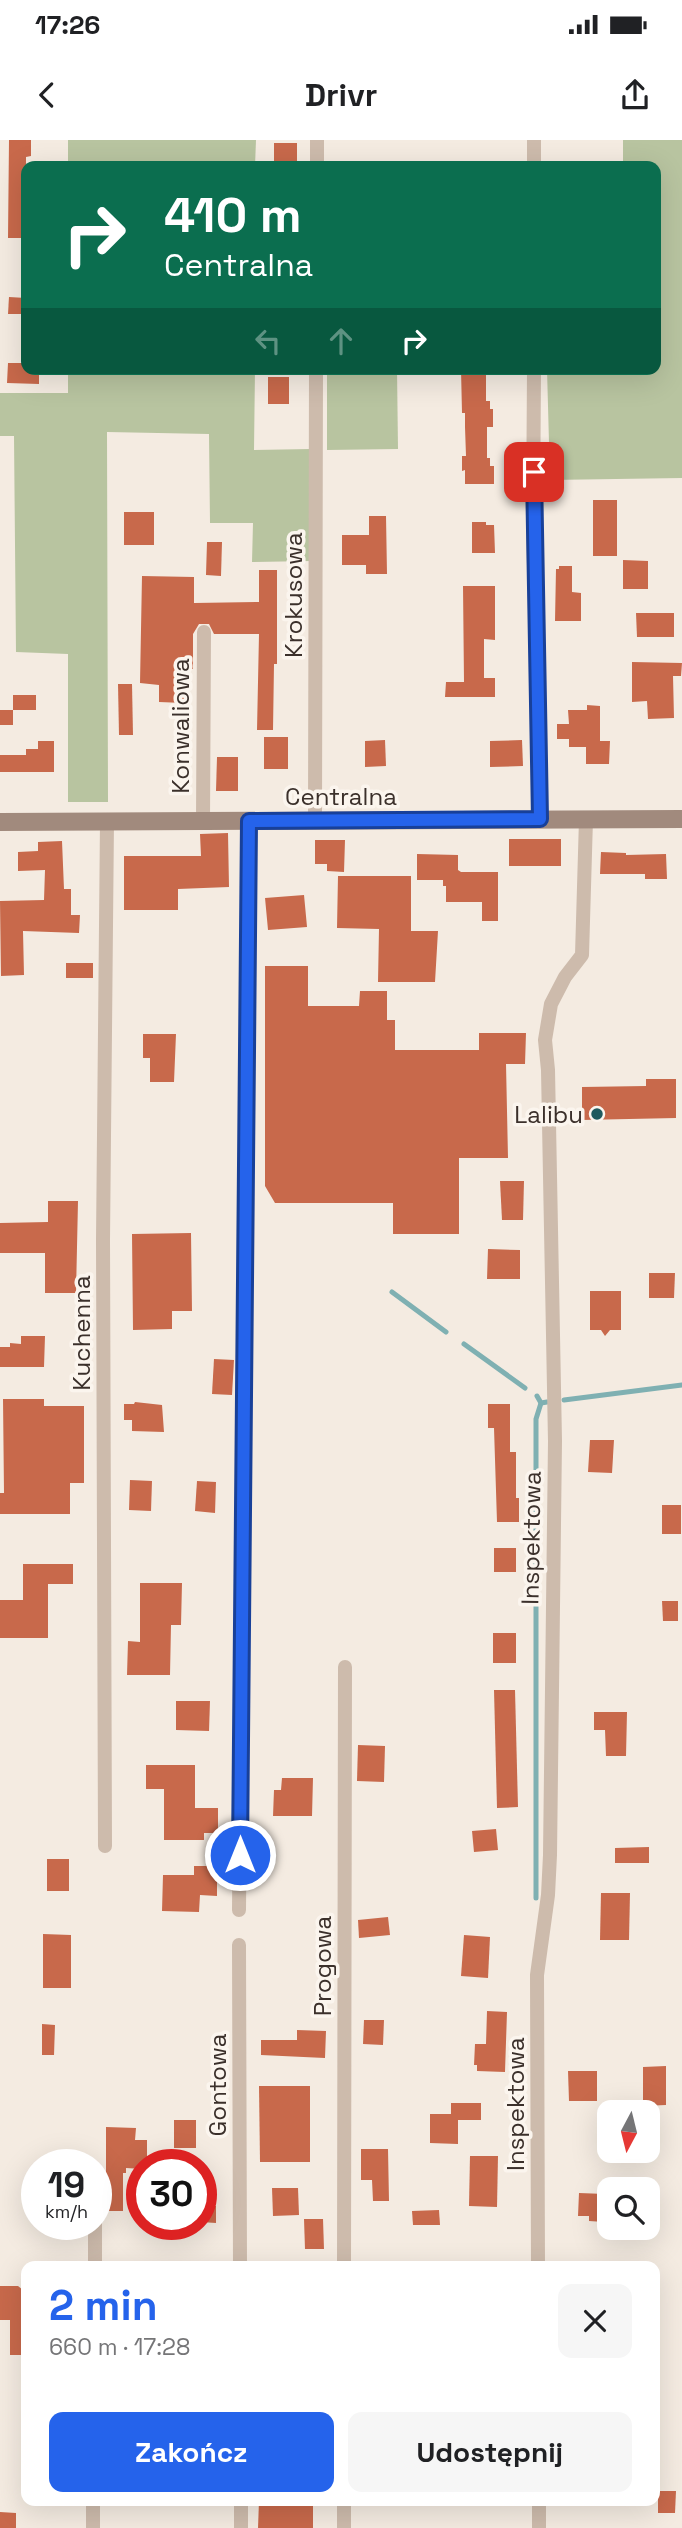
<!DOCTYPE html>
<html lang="pl">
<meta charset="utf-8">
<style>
:root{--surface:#fff;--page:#f6f6f6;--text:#202124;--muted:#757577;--accent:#2563eb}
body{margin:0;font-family:"Space Grotesk",sans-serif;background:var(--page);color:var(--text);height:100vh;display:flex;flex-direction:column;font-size:26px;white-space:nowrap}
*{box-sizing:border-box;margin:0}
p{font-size:23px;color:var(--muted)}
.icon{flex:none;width:38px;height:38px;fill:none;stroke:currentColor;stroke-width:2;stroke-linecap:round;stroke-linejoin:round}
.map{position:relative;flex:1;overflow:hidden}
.details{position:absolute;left:21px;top:2121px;width:639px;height:245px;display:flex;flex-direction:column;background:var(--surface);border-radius:14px;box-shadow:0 7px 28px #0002}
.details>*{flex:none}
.guide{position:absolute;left:21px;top:21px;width:640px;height:214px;border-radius:14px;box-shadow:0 7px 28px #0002;background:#0b6e4f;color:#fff;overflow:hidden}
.needle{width:46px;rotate:187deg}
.fabs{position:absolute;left:597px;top:1960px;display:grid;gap:14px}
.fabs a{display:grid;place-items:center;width:63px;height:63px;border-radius:14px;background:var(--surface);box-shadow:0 7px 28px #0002;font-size:35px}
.speed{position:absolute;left:21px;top:2009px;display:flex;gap:14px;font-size:35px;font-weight:700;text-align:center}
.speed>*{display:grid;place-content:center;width:91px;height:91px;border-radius:50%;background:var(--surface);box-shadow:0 7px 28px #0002;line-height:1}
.speed small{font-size:18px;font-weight:400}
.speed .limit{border:10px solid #d22;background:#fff;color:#111}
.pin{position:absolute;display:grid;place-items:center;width:60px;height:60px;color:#fff;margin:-30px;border-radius:14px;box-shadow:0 4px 10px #0006}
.me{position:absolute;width:77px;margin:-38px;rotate:0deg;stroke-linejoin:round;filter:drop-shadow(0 0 5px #0008)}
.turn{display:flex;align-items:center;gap:24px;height:147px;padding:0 28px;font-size:32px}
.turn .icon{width:91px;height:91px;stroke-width:2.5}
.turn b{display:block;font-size:49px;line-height:60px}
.lanes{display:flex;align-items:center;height:66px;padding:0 28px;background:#0003;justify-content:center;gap:35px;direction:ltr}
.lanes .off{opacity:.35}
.round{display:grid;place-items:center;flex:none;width:74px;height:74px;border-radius:14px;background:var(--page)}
.headline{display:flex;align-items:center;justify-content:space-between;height:119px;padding:0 28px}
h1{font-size:42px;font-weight:700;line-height:52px;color:var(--accent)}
.cta{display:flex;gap:14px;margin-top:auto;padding:14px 28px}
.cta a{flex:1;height:80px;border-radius:14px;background:var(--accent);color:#fff;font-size:28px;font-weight:700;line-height:80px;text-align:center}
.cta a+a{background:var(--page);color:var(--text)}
.status{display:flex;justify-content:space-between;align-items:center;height:49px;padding:0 35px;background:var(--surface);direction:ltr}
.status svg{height:19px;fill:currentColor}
header{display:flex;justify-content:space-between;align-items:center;height:91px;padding:0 28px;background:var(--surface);font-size:32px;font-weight:700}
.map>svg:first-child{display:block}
</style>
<div class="status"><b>17:26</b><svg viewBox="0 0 49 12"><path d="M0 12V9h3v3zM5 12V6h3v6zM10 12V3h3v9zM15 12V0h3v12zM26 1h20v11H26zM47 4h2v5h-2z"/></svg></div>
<header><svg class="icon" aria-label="back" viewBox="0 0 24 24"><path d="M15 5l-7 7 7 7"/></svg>Drivr<svg class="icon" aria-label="share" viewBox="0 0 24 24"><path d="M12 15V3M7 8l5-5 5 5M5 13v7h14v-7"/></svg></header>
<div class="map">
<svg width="682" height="2388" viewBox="0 0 682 2388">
<rect width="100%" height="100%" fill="#f4ebe1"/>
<g fill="#b8c4a0">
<polygon points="68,0 256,0 255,26 68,26"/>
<polygon points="623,0 682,0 682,338 550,340 547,229 656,229 656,26 623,26"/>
<polygon points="68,229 255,229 254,310 311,309 311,421 252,422 253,383 210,383 209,294 107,292 108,662 68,662 68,514 16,512 14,296 0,296 0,253 68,253"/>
<polygon points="327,229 397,229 398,309 327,310"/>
</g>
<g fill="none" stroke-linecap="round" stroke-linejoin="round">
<g stroke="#7fb0b2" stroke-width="5">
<polyline points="392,1152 446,1192"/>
<polyline points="464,1204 525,1248"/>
<polyline points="537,1256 541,1263 547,1262"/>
<polyline points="564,1260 682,1245"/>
<polyline points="536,1758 536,1279 541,1263"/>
</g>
</g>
<g fill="#c8694b">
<polygon points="9,0 31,0 31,16 26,17 26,98 8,98"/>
<polygon points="274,3 297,3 297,22 274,21"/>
<polygon points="9,157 26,158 26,174 8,174"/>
<polygon points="8,223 26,223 26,229 39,229 39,244 7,243"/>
<polygon points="461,229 486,229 486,261 490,261 490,269 493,269 493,287 487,287 487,318 490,318 490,326 494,326 494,344 465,344 465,330 462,331 462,316 466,316 465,287 465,273 462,273"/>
<rect x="268" y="237" width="21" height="27"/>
<rect x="593" y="360" width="24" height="56"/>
<rect x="124" y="372" width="30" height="33"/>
<polygon points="369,376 386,376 387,434 366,434 366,425 342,425 342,395 369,395"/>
<polygon points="472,382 486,382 486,385 494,385 495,413 472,413"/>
<polygon points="207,402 222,402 221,436 206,435"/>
<polygon points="623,420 648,421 648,449 623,449"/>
<polygon points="559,426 572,426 572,452 581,453 581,481 555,481 556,429 559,429"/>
<polygon points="259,430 277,430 277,524 274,524 273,590 257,590 259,494 214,494 209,484 199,484 193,494 193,529 184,529 184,563 159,562 159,545 140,543 142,436 194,437 194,463 259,462"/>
<polygon points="463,446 495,446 495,500 484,499 484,538 495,538 495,557 445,557 446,542 464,542"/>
<polygon points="636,473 674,473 674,497 637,497"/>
<polygon points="632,522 682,523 681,536 673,536 674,578 648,579 647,561 632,562"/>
<polygon points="118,544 132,544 133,595 119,595"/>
<rect x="13" y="555" width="23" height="15"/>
<polygon points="587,565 600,566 600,601 610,601 609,624 586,624 586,607 569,607 569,599 557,599 557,584 569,584 568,570 587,570"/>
<rect x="0" y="570" width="13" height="15"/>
<rect x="264" y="597" width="24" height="32"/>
<polygon points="385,600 386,626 365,627 365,601"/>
<polygon points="522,600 523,626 490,627 490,601"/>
<polygon points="38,601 54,601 54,632 0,632 0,615 26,615 26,609 38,609"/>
<polygon points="217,617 238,617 238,651 216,651"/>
<polygon points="228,693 229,747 178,749 178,770 124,770 124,716 201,716 200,694"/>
<rect x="509" y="699" width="52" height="27"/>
<polygon points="315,700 345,700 344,732 327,731 327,724 315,724"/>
<polygon points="62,701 64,749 71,749 71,775 80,775 79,793 23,791 24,835 1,836 0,761 44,760 45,730 18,731 18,712 38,711 38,702"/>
<polygon points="601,712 626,713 626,715 666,714 667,739 645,739 645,734 600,734"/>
<polygon points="417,714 458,715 458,730 461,732 498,732 498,781 482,781 482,762 446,762 446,746 443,746 443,740 417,740"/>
<polygon points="338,736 411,736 411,791 438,791 435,842 378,842 379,789 337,788"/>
<polygon points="304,755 307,787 268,790 265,758"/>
<rect x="66" y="823" width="27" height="15"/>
<polygon points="265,826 308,826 308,866 359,866 360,851 387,851 387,880 395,880 395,910 479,910 479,893 526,893 525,924 506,924 508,1018 459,1018 459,1094 393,1094 393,1063 275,1063 265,1046"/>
<polygon points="143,894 176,894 174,942 150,942 150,918 143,918"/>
<polygon points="646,939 676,939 676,978 582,980 582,947 646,946"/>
<polygon points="500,1041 524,1041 523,1080 502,1080"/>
<polygon points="48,1061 78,1061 76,1153 45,1153 45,1113 0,1113 0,1083 48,1082"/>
<polygon points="191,1093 192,1171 172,1171 172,1189 133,1190 132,1094"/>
<polygon points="488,1109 520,1110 520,1139 487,1139"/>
<polygon points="649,1133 675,1133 674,1158 649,1158"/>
<polygon points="590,1151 621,1151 621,1190 610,1190 605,1196 601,1190 590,1190"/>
<polygon points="21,1196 45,1196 44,1227 0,1227 0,1207 10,1207 10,1203 21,1204"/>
<polygon points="214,1219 234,1220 232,1255 212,1254"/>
<polygon points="3,1259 44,1259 44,1266 84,1266 84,1343 70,1343 70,1374 0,1374 0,1353 4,1353"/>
<polygon points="135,1262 162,1265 164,1292 132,1291 132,1280 124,1280 124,1264 134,1264"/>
<polygon points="488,1264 510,1264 510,1312 516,1312 516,1358 519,1358 519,1382 497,1382 494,1288 488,1288"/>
<polygon points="590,1300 614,1300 612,1333 588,1332"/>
<polygon points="130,1340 152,1341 151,1371 129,1370"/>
<polygon points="197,1341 216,1342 215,1373 195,1371"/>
<rect x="662" y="1365" width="19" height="29"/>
<rect x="494" y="1408" width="22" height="24"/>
<polygon points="23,1424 73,1424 73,1444 48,1444 48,1498 0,1498 0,1460 23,1460"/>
<polygon points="140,1443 182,1443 181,1485 171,1485 170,1535 127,1535 128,1501 140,1502"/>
<polygon points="662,1461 678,1461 678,1481 663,1481"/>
<rect x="493" y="1493" width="23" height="30"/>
<polygon points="494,1550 515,1550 518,1667 497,1668"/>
<polygon points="176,1561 210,1561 209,1591 176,1590"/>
<polygon points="594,1572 627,1572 626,1616 606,1616 605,1590 594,1590"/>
<polygon points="358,1605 385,1606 384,1642 357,1641"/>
<polygon points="146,1625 195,1625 195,1668 218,1668 218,1693 204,1693 204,1700 164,1700 164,1649 146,1649"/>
<polygon points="282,1638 313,1638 312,1676 273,1676 274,1650 281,1650"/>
<polygon points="496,1689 498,1710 474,1712 472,1691"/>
<polygon points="649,1707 649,1723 615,1723 615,1708"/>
<rect x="47" y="1719" width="22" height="32"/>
<polygon points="194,1726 217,1726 217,1756 200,1755 199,1772 162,1771 163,1735 194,1735"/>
<polygon points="601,1753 630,1753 629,1800 600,1800"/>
<polygon points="388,1777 390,1795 359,1798 358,1780"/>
<polygon points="43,1794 71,1795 71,1848 43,1848"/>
<polygon points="464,1795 490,1797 488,1838 461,1836"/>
<polygon points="487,1871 507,1872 505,1932 477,1931 477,1925 474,1925 475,1904 486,1904"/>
<polygon points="364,1880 384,1880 383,1905 363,1904"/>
<polygon points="42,1884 55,1885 54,1915 42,1915"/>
<polygon points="297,1890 326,1891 325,1918 261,1915 261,1900 297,1900"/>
<polygon points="666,1926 666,1965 643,1966 643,1927"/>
<polygon points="568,1931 597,1931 597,1961 569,1961"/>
<polygon points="259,1946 310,1946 310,2022 260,2022"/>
<polygon points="451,1963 481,1963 481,1980 458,1980 458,2004 430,2003 430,1974 451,1974"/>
<rect x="174" y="1980" width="22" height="28"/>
<polygon points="106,1987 136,1988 135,2000 147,2000 147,2025 142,2025 142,2029 126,2028 126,2033 123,2033 123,2071 106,2071"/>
<polygon points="361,2009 388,2009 389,2061 373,2061 372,2040 361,2040"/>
<polygon points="470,2016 498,2016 497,2067 469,2066"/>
<polygon points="272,2048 298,2048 299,2075 273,2076"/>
<polygon points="579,2053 605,2054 604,2082 589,2081 589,2076 578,2076"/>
<polygon points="201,2066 216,2066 216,2083 201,2082"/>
<polygon points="439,2070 440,2085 413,2085 412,2071"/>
<polygon points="304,2079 323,2079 324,2109 305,2109"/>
<polygon points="0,2146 18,2146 23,2150 23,2196 26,2196 26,2215 10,2215 10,2180 0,2180"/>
<polygon points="658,2351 676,2351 675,2373 658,2373"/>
<polygon points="259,2361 313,2361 313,2388 258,2388"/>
<polygon points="0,2372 16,2373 16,2388 0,2388"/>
</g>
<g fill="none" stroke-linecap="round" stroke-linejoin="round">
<g stroke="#cdbbac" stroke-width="14">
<polyline points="317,26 317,0"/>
<polyline points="534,26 534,0"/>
<polyline points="534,229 533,383 540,679"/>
<polyline points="203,681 204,492"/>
<polyline points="315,681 316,229"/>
<polyline points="105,1706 103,1100 107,681"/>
<polyline points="239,1770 249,681"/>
<polyline points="239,1805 240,2126"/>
<polyline points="95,2126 95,2084"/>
<polyline points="344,2126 345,1527"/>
<polyline points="538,2126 537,1835 548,1755 550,1715 555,1301 548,930 545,900 551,864 565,837 582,815 586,679"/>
<polyline points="241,2361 241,2388"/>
<polyline points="539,2361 539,2388"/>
<polyline points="93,2388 93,2361"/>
<polyline points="344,2388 344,2361"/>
</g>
<polyline stroke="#a18a7d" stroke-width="18" points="0,682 682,679"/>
</g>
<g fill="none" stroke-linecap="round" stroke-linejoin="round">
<defs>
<polyline id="route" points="240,1715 249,681 540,679 534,332"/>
</defs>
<use href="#route" stroke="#184099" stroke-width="18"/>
<use href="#route" stroke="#2563eb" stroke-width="12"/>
</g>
<circle fill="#1f5a5e" stroke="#fbf5ee" stroke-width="2.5" cx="597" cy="974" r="7"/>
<g text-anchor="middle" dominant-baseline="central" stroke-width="7" stroke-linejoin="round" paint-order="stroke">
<g font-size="24" fill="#3b302b" stroke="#fbf5ee">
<text transform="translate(293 455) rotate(-90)">Krokusowa</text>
<text transform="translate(180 586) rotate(-90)">Konwaliowa</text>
<text x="341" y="656">Centralna</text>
<text transform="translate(81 1193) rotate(-90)">Kuchenna</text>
<text transform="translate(531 1398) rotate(-89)">Inspektowa</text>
<text transform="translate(322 1826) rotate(-90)">Progowa</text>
<text transform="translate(217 1945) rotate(-90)">Gontowa</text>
<text transform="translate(515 1964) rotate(-90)">Inspektowa</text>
</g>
<g font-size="24" fill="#3b302b" stroke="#fbf5ee" text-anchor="end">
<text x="583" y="974">Lalibu</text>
</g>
</g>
</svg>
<div class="fabs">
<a><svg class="needle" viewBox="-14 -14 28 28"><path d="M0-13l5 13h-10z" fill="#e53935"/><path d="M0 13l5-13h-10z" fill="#757577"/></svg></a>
<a><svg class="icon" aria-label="search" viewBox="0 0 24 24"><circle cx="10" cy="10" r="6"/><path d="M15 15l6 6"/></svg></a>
</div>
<div class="speed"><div>19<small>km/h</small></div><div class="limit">30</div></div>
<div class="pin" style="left:534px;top:332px;background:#d93025"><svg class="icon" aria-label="arrive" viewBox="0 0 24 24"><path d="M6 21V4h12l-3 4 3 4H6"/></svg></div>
<svg class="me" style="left:240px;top:1715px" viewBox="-20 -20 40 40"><circle r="17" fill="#2563eb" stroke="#fff" stroke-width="3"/><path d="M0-11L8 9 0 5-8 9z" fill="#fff"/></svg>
<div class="guide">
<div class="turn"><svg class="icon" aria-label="right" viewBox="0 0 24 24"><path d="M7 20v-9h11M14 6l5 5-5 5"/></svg><div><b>410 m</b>Centralna</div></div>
<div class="lanes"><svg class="icon off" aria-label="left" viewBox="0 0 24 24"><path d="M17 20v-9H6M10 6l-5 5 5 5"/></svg><svg class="icon off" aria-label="ahead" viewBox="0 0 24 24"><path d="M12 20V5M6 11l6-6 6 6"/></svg><svg class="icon" aria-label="right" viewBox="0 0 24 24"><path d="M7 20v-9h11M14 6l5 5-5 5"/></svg></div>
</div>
<section class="details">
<div class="headline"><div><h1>2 min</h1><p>660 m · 17:28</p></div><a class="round"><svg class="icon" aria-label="close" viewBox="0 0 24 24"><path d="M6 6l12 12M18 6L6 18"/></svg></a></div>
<div class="cta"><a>Zakończ</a><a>Udostępnij</a></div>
</section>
</div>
